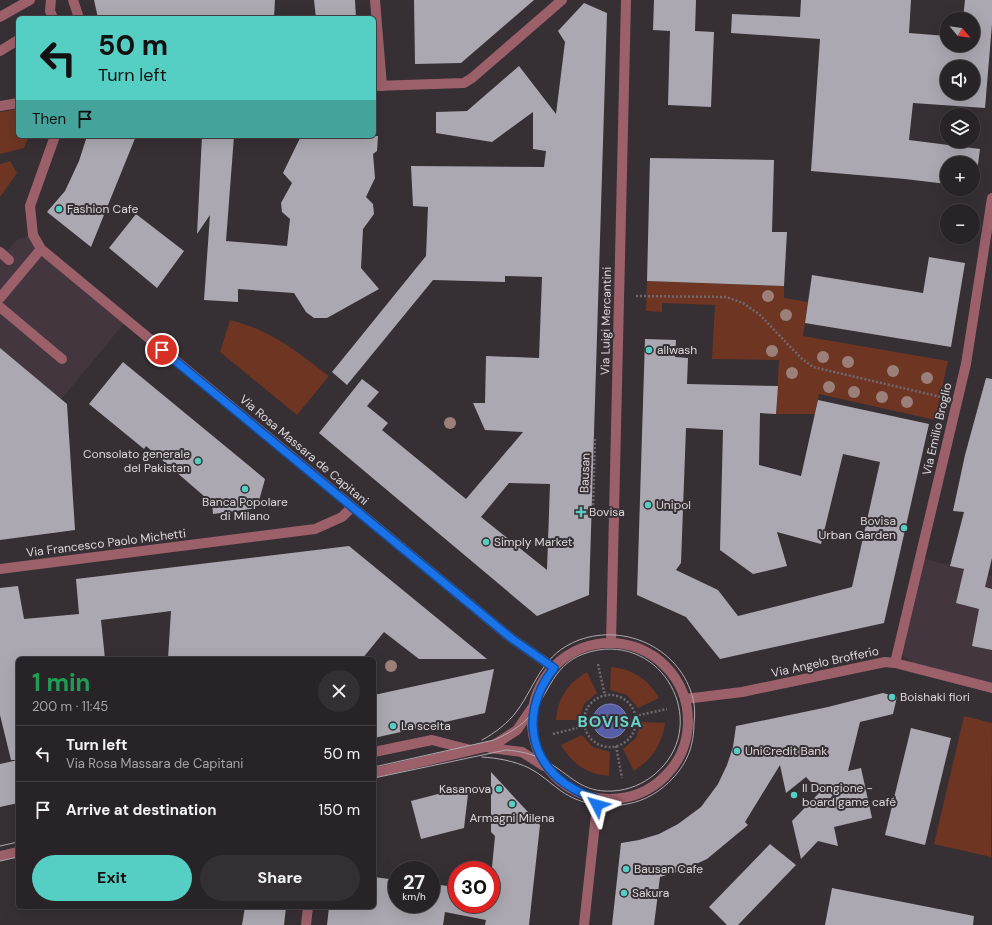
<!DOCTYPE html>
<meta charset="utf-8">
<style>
:root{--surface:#282327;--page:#342f33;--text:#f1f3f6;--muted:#a5a4a7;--line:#444044;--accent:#55cec4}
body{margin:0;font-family:"DM Sans",sans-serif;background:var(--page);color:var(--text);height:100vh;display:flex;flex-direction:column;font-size:15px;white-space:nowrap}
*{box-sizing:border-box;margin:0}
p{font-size:13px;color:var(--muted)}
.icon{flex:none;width:22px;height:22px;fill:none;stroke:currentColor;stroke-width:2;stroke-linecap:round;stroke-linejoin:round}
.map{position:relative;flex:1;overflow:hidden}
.details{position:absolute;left:16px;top:657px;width:360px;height:252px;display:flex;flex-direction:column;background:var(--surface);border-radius:6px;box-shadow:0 4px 16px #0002,0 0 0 1px var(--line)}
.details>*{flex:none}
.banner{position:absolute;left:16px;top:16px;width:360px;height:122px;border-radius:6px;box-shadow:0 4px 16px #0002,0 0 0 1px var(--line);background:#55cec4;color:#111;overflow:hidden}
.needle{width:26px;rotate:119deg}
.tools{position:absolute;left:940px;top:12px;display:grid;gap:8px}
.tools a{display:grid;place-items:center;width:40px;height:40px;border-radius:50%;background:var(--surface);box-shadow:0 4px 16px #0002,0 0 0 1px var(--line);font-size:20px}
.speed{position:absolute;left:388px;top:861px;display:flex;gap:8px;font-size:20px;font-weight:700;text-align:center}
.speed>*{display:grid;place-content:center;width:52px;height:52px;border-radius:50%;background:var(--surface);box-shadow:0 4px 16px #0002,0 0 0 1px var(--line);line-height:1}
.speed small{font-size:10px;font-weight:400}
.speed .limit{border:6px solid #d22;background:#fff;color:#111}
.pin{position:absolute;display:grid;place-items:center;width:34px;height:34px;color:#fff;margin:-17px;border:2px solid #fff;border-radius:50%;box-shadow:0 1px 4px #0007}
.me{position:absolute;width:44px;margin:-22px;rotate:309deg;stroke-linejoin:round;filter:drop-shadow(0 0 3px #0008)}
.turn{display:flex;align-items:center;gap:14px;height:84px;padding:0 16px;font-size:18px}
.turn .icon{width:52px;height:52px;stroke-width:2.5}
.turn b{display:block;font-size:28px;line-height:34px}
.then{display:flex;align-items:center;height:38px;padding:0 16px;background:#0003;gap:8px;font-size:15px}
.round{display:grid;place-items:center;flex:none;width:42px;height:42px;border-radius:21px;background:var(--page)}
.overview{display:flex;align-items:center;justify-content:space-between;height:68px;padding:0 16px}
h1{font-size:24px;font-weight:700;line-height:30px;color:#1e9e55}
.button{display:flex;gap:8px;margin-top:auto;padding:8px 16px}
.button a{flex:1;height:46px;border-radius:24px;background:var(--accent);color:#111;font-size:16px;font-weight:700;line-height:46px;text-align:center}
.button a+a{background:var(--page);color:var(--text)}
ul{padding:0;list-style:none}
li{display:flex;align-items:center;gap:12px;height:56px;padding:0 16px;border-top:1px solid var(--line)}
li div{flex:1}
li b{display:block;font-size:15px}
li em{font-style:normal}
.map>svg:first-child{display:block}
</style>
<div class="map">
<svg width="992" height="925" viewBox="0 0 992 925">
<rect width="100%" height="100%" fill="#362f34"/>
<g fill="#43363f">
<polygon points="30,235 126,321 0,473 0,258 18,239"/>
<polygon points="921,558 992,576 992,687 921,669 899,653"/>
</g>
<g fill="#6e3523">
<polygon points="18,109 18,136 29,136 24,148 0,154 0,112"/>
<polygon points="10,161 17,173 0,197 0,164"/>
<polygon points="647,281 784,286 784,298 808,302 803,336 948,361 935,420 819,394 815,414 776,414 779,360 712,359 715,305 662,303 662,312 646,311"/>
<path d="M230 320C273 331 294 350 329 376L297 415 220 352Z"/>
<path d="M611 667C633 669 648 679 659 698L638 708 627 695 610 690Z"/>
<path d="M587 672 597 693 584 704 579 720H556C558 698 568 683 587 672Z"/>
<polygon points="964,716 992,723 991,857 934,844"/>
<path d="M641 722 665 723C662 745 652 759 634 771L623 749 636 738Z"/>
<path d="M582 735 593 747 610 752 609 776C587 774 572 764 561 745Z"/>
</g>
<circle fill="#585ea8" stroke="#8083b7" cx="610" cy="721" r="17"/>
<g fill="#aca8b1" fill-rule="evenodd">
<polygon points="94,0 275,0 274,18 98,18"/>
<polygon points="314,0 355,0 356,18 316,18"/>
<polygon points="414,0 534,0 461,63 415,64"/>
<polygon points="654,0 696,0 695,31 714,32 711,107 668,105 670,31 653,30"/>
<path d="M801 0H911L909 33 947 36V45H973V19H963L965 0H992V24L985 108 913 103 909 140 980 149 975 188H973V163H947V184L905 179 811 171 820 39 731 33 732 14 800 17ZM947 67H973V93H947Z"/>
<path d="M584 3 607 13 589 595 537 616 319 433 362 379 379 392 367 406 388 423 382 430 466 499 523 432 485 430 473 403H485L486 356 539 358 542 277 505 276V282L433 280 347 385 332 372 426 256 428 207 413 206 411 166 544 167 546 151 533 149V112L492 142 436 133V112L467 111 519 66 556 114 565 42 558 31ZM509 483 550 484 547 570 481 517Z"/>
<polygon points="87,136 136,136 91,247 47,212 65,191 79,161"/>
<polygon points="202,136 234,136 226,241 287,246 290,219 282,212 281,203 292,183 283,173 301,136 378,136 377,151 373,154 375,178 366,197 373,204 374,214 363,229 361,268 379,289 327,318 314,318 306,312 294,293 238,289 238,302 204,300 210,215 197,234"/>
<polygon points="650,158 774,160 772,232 787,232 784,286 647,281"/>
<polygon points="136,214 184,251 157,288 109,248"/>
<polygon points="929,257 965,263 951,347 805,323 812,275 923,293"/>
<path d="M645 339 676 340 675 357 688 358 687 384 778 386 776 414 760 413 759 465 801 476 818 400 929 424 884 623 720 659 686 617 637 595ZM686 428 723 430 720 550 753 574 787 566 777 532 821 544 843 454 880 462 852 587 738 616 718 590 676 570 681 563Z"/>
<polygon points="0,348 67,404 75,530 0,540"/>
<polygon points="123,362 265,479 257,508 213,514 212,503 146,446 144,449 89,404"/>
<polygon points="986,378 992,379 992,558 985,587 992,589 992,650 972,646 979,609 956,603 964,569 950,566 964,512 953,511 965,455"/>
<polygon points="349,546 487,659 419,659 384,632 362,659 168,659 171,611 101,620 105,659 18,659 18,760 11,760 0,715 0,588 18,586 24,619 79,614 76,579"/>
<polygon points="494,669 485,713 374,738 374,695"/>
<polygon points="883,693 897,697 893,714 860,722 848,771 861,768 872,818 834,827 838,846 818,841 801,859 792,821 820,792 806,777 786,793 780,765 745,822 748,825 707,859 683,870 660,877 654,925 612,925 621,843 639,840 659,834 678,824 701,807 718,784 727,765 733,747 736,726 828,707"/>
<polygon points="911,728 951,738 925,845 885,835"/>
<polygon points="18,760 18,803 0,807 0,764"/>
<polygon points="491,772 540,825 529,925 485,925 486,920 445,912 443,925 327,925 329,907 374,907 374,877 397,880 397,904 431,904 431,884 457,887 457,904 491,904 491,878 495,836 491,832"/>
<polygon points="469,786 464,828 421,839 411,801"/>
<polygon points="770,844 796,865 738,925 727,925 709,907"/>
<polygon points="832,888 974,916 973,925 825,925"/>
<polygon points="245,907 286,907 284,925 242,925"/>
</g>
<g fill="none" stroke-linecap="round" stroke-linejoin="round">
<g stroke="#6f696d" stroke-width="2.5" stroke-dasharray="2 2" stroke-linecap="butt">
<polyline points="636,296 726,297 743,303 759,314 801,358 813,367 941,397"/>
<polyline points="593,509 595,438"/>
<polyline points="598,664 605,696"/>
<circle cx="610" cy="721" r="26"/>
<polyline points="635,716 667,709"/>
<polyline points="553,734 585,726"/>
<polyline points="616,746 622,778"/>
</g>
<g stroke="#9c606b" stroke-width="10">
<polyline points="51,0 50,11 53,18"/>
<polyline points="73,0 79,18"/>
<polyline points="375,0 382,86"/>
<polyline points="0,17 30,0"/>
<polyline points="0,51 18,40"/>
<polyline points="374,86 464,83 472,78 562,0"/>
<polyline points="0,106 18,103"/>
<polyline points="55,136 30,206 33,235 41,249 511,638 554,668"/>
<polyline points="0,252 9,260"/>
<polyline points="0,298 41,249"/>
<polyline points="0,307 62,359"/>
<polyline points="0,569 315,529 342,517 352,507"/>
<polyline points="611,643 626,0"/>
<circle cx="610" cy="721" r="78"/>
<polyline points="895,663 966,364 992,198"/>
<polyline points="685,699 742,692 885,662 895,663 992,688"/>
<polyline points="490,748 522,752 544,766"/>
<polyline points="374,752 432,740 471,750"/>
<polyline points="374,773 494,745 517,730 532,708"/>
<polyline points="0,856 18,852"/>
<polyline points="306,925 308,907"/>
<polyline points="584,925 597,805 595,798"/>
</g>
<g stroke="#afa9ad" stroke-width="1">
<path d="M482 740C495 733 508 723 517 711 537 683 542 654 579 640 626 623 681 649 693 699 695 707 695 715 694 723 694 744 688 762 673 778 661 791 645 801 627 804 604 809 580 804 561 791 550 783 541 774 529 768 514 761 498 758 482 757"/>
<path d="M374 767 494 740C508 734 521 726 531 715 553 687 554 658 598 650 668 639 710 728 655 774 643 784 629 790 613 791 581 793 571 775 546 761 533 754 520 751 506 750L374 778"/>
<polyline points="0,846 18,842"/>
<polyline points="0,861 18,857"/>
</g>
</g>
<g fill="#9c7f79">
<circle cx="768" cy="296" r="6"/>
<circle cx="786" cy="315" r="6"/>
<circle cx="772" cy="351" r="6"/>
<circle cx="823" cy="357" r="6"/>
<circle cx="848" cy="362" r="6"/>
<circle cx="893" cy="371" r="6"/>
<circle cx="792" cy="373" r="6"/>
<circle cx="927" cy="378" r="6"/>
<circle cx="829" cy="387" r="6"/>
<circle cx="854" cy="392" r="6"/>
<circle cx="882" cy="397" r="6"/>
<circle cx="907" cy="402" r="6"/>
<circle cx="450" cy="423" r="6"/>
<circle cx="391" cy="666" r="6"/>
</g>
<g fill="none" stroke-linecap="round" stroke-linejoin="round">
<defs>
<path id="route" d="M162 350 511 638 554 668C514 719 533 779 595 798L597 805"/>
</defs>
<use href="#route" stroke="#114b97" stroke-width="10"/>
<use href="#route" stroke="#1a73e8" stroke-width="7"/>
</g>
<g fill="#55cec4" stroke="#362f34" stroke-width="1.5">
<circle cx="59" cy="209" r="4"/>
<circle cx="649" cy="350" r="4"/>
<circle cx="198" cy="461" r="4"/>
<circle cx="245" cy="489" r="4"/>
<circle cx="648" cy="505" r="4"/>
<path d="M579 506h4v4h4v4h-4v4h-4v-4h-4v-4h4z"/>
<circle cx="904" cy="528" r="4"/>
<circle cx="486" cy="542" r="4"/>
<circle cx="892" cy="697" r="4"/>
<circle cx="393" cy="726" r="4"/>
<circle cx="737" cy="751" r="4"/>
<circle cx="499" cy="789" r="4"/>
<circle cx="794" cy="795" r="4"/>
<circle cx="512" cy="804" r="4"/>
<circle cx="626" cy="869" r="4"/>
<circle cx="624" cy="893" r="4"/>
</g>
<g text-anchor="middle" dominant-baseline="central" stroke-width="4" stroke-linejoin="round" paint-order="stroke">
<g font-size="12" fill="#ddd8db" stroke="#362f34" text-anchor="start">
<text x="67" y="209">Fashion Cafe</text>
<text x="657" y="350">allwash</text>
<text x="190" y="454" text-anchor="end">Consolato generale<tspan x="190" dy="14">del Pakistan</tspan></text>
<text x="245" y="502" text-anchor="middle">Banca Popolare<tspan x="245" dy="14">di Milano</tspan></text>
<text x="656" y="505">Unipol</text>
<text x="589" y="512">Bovisa</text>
<text x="896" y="521" text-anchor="end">Bovisa<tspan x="896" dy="14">Urban Garden</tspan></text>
<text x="494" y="542">Simply Market</text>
<text x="900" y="697">Boishaki fiori</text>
<text x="401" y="726">La scelta</text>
<text x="745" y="751">UniCredit Bank</text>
<text x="802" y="788">Il Dongione -<tspan x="802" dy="14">board game café</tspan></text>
<text x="491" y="789" text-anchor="end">Kasanova</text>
<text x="512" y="818" text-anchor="middle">Armagni Milena</text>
<text x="634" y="869">Bausan Cafe</text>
<text x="632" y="893">Sakura</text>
</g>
<g font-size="12" fill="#ddd8db" stroke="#362f34">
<text transform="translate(606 321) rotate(-89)">Via Luigi Mercantini</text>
<text transform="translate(937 429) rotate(-77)">Via Emilio Broglio</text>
<text transform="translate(304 450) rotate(40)">Via Rosa Massara de Capitani</text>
<text transform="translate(585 473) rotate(-88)">Bausan</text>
<text transform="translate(106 543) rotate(-7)">Via Francesco Paolo Michetti</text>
<text transform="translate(825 662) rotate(-12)">Via Angelo Brofferio</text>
</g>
<g font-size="16" font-weight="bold" letter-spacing="1" fill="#68d3ca" stroke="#362f34">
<text x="610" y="721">BOVISA</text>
</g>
</g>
</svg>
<div class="tools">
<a><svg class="needle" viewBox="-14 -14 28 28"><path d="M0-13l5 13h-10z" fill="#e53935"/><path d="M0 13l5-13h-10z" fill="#a5a4a7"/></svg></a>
<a><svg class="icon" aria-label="sound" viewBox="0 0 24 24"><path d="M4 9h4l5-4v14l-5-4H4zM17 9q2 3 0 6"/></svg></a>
<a><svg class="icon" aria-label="layers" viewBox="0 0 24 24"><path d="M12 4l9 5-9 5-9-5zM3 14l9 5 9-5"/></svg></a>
<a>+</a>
<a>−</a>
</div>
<div class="speed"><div>27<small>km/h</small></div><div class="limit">30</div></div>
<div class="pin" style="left:162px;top:350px;background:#d93025"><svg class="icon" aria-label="arrive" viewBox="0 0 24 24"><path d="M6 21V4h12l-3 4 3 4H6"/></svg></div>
<svg class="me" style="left:597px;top:805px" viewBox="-20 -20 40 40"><path d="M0-17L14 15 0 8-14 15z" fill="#1a73e8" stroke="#fff" stroke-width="4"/></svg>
<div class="banner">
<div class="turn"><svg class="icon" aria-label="left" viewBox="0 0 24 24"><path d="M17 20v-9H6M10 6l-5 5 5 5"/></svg><div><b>50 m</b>Turn left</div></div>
<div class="then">Then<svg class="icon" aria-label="arrive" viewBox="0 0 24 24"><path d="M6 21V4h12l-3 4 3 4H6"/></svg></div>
</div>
<section class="details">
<div class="overview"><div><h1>1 min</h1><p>200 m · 11:45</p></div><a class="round"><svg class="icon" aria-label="close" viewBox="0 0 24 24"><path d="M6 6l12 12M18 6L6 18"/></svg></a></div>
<ul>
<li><svg class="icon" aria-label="left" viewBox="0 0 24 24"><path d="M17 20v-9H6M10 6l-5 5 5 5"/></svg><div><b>Turn left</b><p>Via Rosa Massara de Capitani</p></div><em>50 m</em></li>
<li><svg class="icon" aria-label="arrive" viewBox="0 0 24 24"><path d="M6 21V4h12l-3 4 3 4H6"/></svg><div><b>Arrive at destination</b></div><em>150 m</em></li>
</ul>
<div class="button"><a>Exit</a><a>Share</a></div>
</section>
</div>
